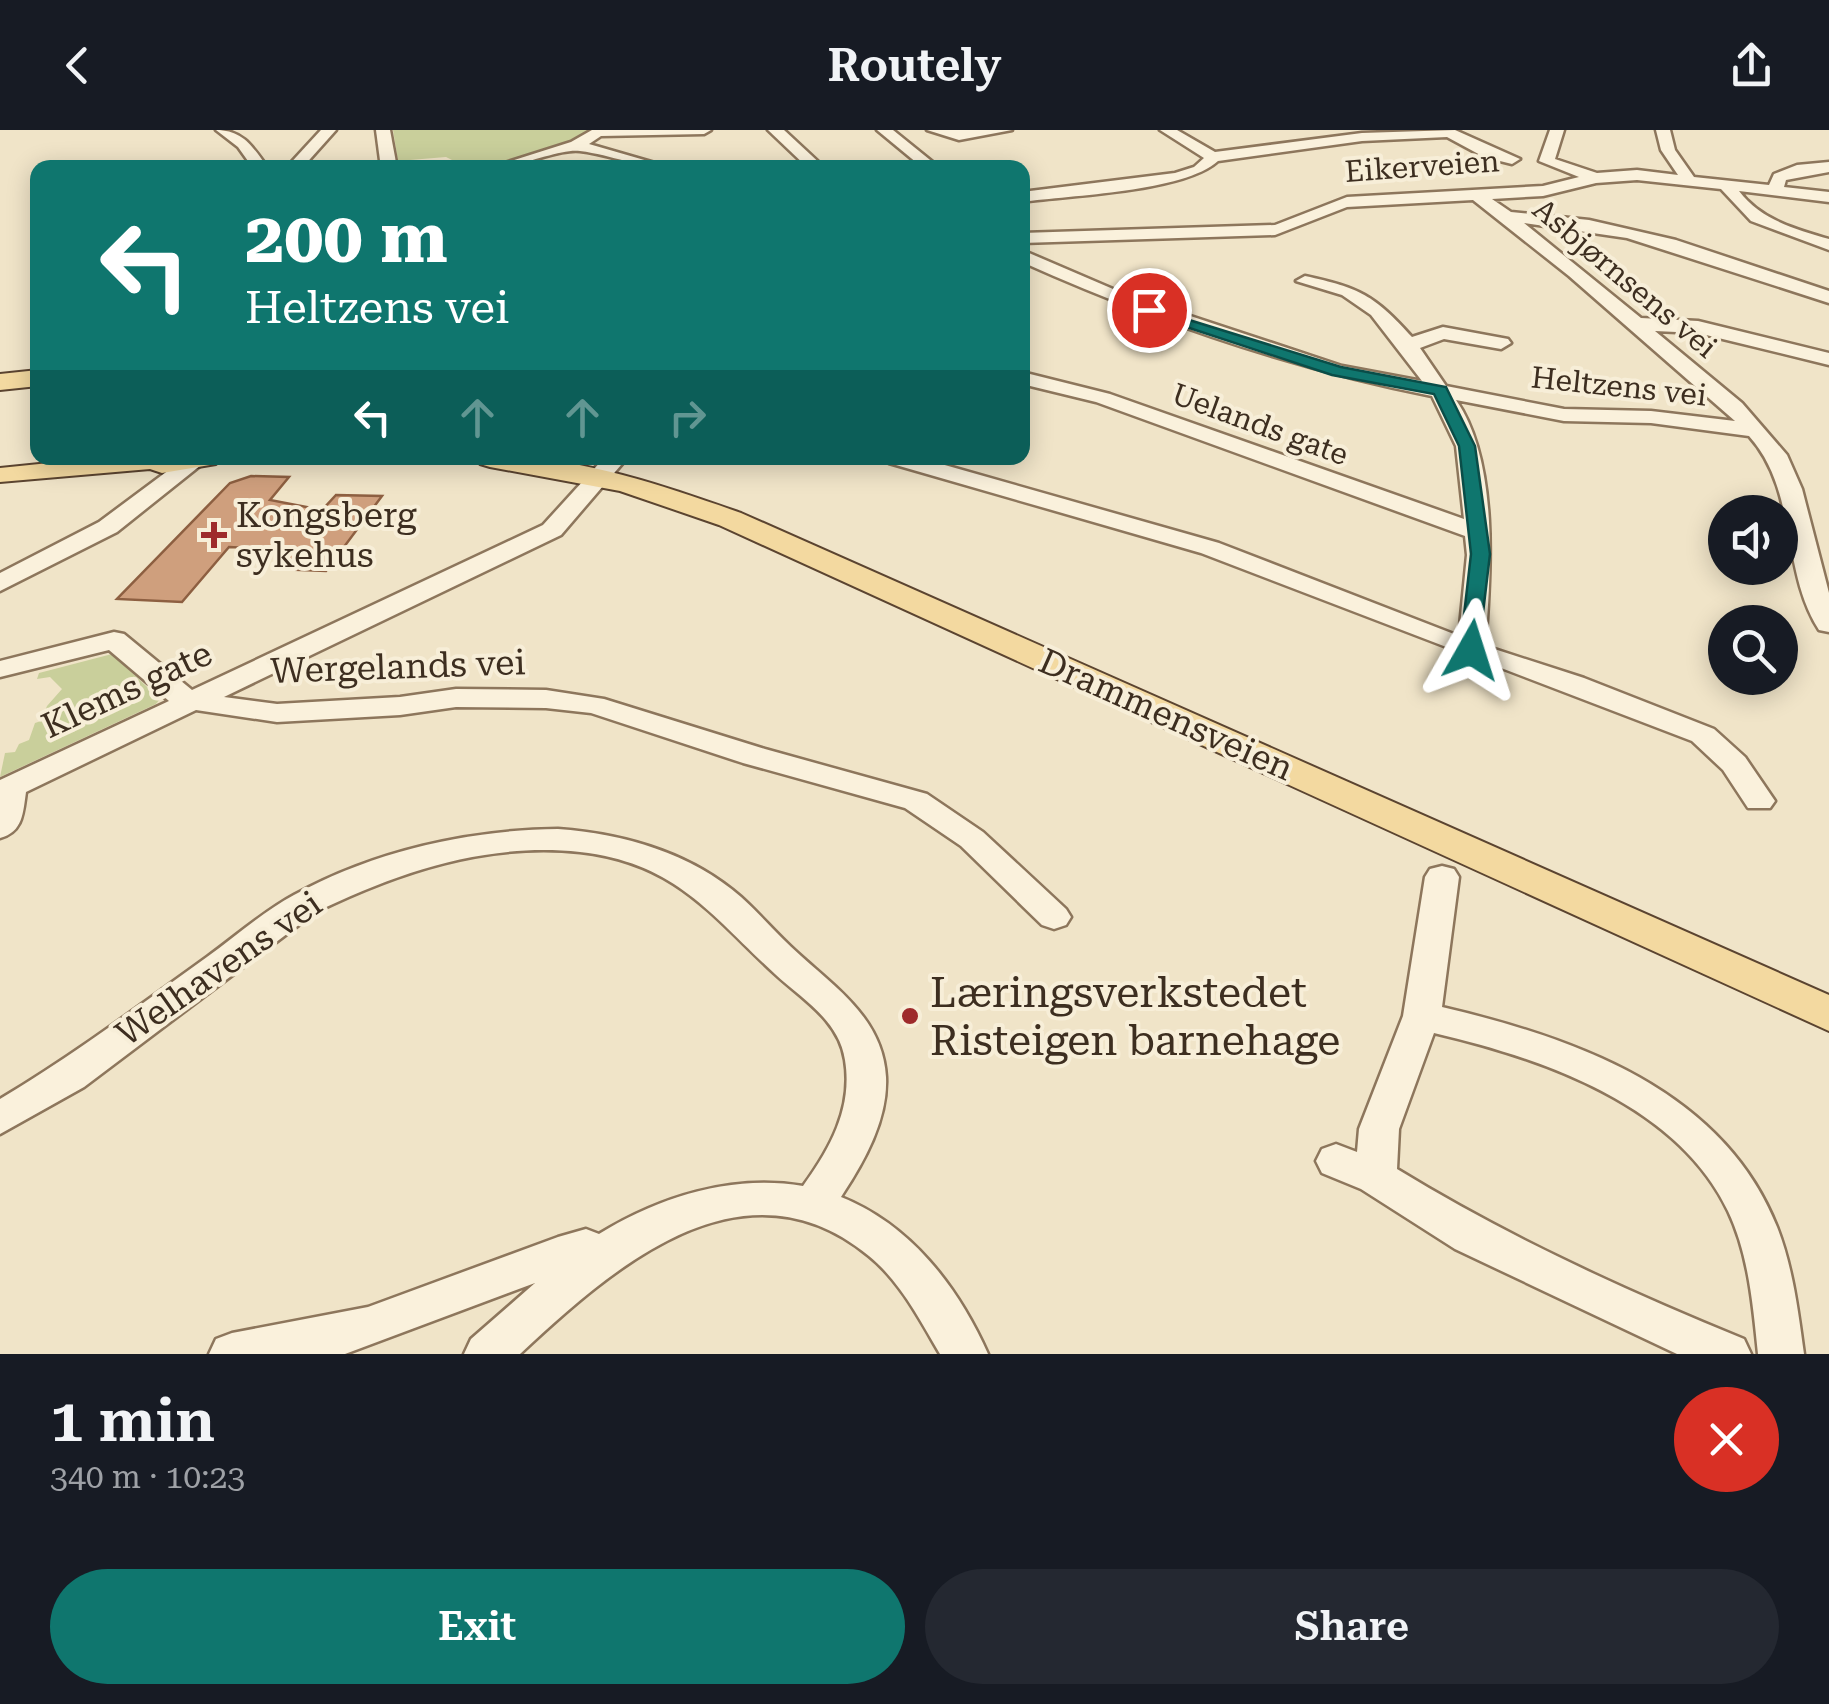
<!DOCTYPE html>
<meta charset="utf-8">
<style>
:root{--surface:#171b24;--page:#242831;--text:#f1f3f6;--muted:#9ea1a6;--accent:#0f766e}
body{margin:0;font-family:"Roboto Serif",serif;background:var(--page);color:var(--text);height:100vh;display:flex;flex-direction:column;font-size:38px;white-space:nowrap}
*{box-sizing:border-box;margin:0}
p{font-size:32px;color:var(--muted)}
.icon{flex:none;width:55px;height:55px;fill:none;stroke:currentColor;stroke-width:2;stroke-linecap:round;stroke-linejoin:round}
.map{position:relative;height:1224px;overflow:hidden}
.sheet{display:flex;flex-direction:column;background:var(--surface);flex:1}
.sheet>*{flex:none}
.banner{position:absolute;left:30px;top:30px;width:1000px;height:305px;border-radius:20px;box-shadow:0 5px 25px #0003;background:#0f766e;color:#fff;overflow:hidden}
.fabs{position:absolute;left:1708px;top:365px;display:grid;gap:20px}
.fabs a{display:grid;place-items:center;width:90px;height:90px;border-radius:50%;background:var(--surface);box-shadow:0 5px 25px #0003;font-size:50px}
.pin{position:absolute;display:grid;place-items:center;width:85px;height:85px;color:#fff;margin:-42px;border:5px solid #fff;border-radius:50%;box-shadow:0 2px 10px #0007}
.me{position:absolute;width:110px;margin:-55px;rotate:6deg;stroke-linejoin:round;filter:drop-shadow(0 0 8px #0008)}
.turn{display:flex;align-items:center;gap:35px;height:210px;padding:0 50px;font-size:45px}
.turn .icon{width:130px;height:130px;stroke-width:2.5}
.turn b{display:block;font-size:70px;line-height:85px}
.lanes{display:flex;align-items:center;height:95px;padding:0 50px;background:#0003;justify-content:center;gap:50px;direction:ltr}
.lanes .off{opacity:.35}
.round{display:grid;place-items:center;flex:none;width:105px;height:105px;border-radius:52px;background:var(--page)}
.overview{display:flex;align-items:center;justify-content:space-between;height:170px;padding:0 50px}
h1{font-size:60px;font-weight:600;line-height:75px}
.cta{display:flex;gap:20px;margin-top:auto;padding:20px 50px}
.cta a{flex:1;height:115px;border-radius:60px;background:var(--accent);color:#fff;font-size:40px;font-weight:600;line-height:115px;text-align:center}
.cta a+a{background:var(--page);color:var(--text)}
header{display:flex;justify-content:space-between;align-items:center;height:130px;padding:0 50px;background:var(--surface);font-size:45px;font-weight:600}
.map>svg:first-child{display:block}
</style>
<header><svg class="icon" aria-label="back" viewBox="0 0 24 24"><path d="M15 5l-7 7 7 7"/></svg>Routely<svg class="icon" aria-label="share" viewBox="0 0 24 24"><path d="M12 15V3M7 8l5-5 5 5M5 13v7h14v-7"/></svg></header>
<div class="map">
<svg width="1829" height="1224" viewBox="0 0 1829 1224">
<rect width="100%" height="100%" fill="#f0e4c8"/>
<g fill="#c9cf9b">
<polygon points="393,0 593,0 575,13 484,38 466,37 446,27 398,31"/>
<polygon points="112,524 160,569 156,574 0,647 5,623 15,622 19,614 29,610 35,593 41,591 47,576 62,559 50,547 37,549 39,543"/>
</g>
<polygon fill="#cf9f7d" stroke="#8d5f41" stroke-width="2.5" points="251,346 289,347 270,370 322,380 336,365 382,366 326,441 277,439 290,420 229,417 182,472 117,469 230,353"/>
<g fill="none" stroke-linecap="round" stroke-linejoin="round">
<defs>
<g id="minor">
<path d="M216 0C243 0 253 17 268 38H253L238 17Z"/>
<polygon points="321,0 336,0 302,38 286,38"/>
<polygon points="376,0 390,0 397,38 381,38"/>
<path d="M592 0H711L704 4 601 6 589 14 672 38C639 38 612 25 580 21 561 18 518 38 489 38L571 12Z"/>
<polygon points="768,0 784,0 825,38 808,38"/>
<polygon points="877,0 893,0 940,38 923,38"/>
<polygon points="927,0 1012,0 959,10"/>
<path d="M1160 0H1177L1215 22 1362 3 1455 0 1520 29 1512 34 1484 27 1447 7 1362 11 1218 31C1184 62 1071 65 1022 72V62L1175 43 1194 37 1204 28Z"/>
<path d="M1550 0H1564L1555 29 1597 43 1637 40 1678 45 1661 20 1656 0H1670L1675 20 1694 47 1769 55 1774 44 1797 35 1829 32V42L1786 50 1784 57 1829 62V72L1739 61C1761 90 1795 99 1829 109V120L1751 91 1721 59 1637 50 1596 53 1543 66 1492 69 1511 82 1589 90 1676 110 1829 161V173L1627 108 1524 93 1641 188 1698 191 1829 223V235L1698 203 1655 201 1742 273 1787 325 1802 359 1829 463V502L1819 500C1781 441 1798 360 1749 306L1651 293 1564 291 1456 270C1499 332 1491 444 1485 516L1584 548 1714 599 1745 627 1775 671 1770 678H1748L1723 640 1692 611 1201 423 889 333 886 328H920L1219 413 1459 506 1467 425 1465 406 1096 272 1022 254V242L1110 264 1464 389 1456 316 1432 266C1290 238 1154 191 1022 132V120L1127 165 1342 236 1422 251 1371 185 1342 165 1296 151 1305 146C1360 158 1374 165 1412 207L1443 197 1508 209 1511 213 1501 219 1444 209 1420 218 1446 256 1564 279 1651 281 1735 291 1569 146 1473 70 1347 77 1275 105 1022 113V103L1275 95 1347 67 1543 56 1579 47 1539 31Z"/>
<polygon points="185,328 204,328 206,331 117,402 0,461 0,443 99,392"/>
<path d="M604 328H627L561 405 224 567 277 574 400 567 456 559 546 560 604 569 765 619 927 664 983 702 1066 779 1071 787 1066 795 1054 799 1042 795 961 716 905 678 743 633 591 583 546 578 456 577 400 585 277 592 196 580 26 662C23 683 23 702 0 708V650L169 571 109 520 0 547V531L114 502 124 504 192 560 543 395Z"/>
<path d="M558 699C624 704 691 723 741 767 762 786 780 808 801 826 839 860 883 891 886 947 888 990 864 1032 841 1067 911 1095 958 1157 988 1224H940C920 1190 900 1151 869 1126 743 1022 612 1138 520 1224H464L471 1209 535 1153 345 1224H209L216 1209 232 1203 368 1177 558 1107 586 1099 599 1104C659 1067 732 1044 803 1056 830 1019 853 978 845 930 839 890 802 869 775 844 710 784 676 733 580 722 487 712 398 742 316 782L84 957 0 1004V969C72 926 139 876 207 827 236 806 264 781 294 765 374 721 468 700 558 699Z"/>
<path d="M1442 736 1454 739 1459 747 1442 877C1575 908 1723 960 1777 1097 1793 1138 1798 1181 1804 1224H1758C1753 1176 1749 1125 1728 1081 1677 974 1541 928 1434 903L1399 999 1397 1039C1508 1107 1624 1160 1744 1209L1751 1224H1677L1455 1119 1361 1059 1322 1043 1316 1031 1322 1019 1336 1014 1357 1022 1359 999 1403 886 1425 747 1430 739Z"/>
</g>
<g id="major">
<polygon points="38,240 38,256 0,260 0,244"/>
<polygon points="98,328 220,328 216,334 162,343 150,339 0,352 0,338"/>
<path d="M476 328C568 322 655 353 741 383L1829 865V901L719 395 620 361 490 337 480 334Z"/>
</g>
</defs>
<use href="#minor" stroke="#8d765c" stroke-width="5"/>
<use href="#major" stroke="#5b4430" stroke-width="4"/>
<use href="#minor" fill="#faf1dc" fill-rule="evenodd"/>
<use href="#major" fill="#f3d9a0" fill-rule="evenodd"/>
</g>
<polygon fill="#0f766e" stroke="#0a4d48" stroke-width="2.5" points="1144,176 1341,237 1446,257 1475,316 1490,424 1478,525 1471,527 1460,520 1471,424 1459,316 1434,264 1332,245 1144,183"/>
<g fill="#9e2a2b" stroke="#f7eed8" stroke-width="4">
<path d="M209 390h10v10h10v10h-10v10h-10v-10h-10v-10h10z"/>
<circle cx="910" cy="886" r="10"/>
</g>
<g text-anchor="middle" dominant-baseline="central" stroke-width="8" stroke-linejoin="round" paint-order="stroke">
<g font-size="30" fill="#3d2e20" stroke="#f7eed8">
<text transform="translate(1422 36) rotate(-4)">Eikerveien</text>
<text transform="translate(1625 148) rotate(40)">Asbjørnsens vei</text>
<text transform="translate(1619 256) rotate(6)">Heltzens vei</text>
<text transform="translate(1260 294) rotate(20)">Uelands gate</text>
</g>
<g font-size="35" fill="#3d2e20" stroke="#f7eed8" text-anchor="start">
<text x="236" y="385">Kongsberg<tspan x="236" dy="40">sykehus</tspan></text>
</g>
<g font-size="35" fill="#3d2e20" stroke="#f7eed8">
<text transform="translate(398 537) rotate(-2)">Wergelands vei</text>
<text transform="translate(127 560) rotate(-25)">Klems gate</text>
<text transform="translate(1166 585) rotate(24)">Drammensveien</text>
<text transform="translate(219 839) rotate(-35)">Welhavens vei</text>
</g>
<g font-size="42" fill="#3d2e20" stroke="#f7eed8" text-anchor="start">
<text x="930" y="862">Læringsverkstedet<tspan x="930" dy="48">Risteigen barnehage</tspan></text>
</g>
</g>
</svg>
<div class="fabs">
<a><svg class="icon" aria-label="sound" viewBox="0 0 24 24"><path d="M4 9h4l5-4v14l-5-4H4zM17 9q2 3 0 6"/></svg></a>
<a><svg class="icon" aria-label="search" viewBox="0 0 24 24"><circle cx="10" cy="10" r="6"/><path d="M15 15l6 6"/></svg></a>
</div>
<div class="pin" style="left:1149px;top:180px;background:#d93025"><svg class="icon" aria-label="arrive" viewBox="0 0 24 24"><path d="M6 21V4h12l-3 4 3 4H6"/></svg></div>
<svg class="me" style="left:1471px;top:520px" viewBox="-20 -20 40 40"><path d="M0-17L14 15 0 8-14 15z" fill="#0f766e" stroke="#fff" stroke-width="4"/></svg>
<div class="banner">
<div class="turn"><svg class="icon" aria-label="left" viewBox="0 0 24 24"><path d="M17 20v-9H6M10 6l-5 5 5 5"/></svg><div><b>200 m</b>Heltzens vei</div></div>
<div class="lanes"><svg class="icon" aria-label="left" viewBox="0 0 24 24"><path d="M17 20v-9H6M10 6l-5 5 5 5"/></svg><svg class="icon off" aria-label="ahead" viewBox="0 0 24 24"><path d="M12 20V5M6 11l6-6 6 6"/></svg><svg class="icon off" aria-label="ahead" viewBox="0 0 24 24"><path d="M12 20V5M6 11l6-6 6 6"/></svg><svg class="icon off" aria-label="right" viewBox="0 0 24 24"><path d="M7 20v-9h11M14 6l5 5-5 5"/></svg></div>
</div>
</div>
<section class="sheet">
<div class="overview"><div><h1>1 min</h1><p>340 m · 10:23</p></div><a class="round" style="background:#d93025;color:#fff"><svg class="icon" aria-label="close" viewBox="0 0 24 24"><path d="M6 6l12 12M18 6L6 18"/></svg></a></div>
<div class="cta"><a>Exit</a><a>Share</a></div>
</section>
